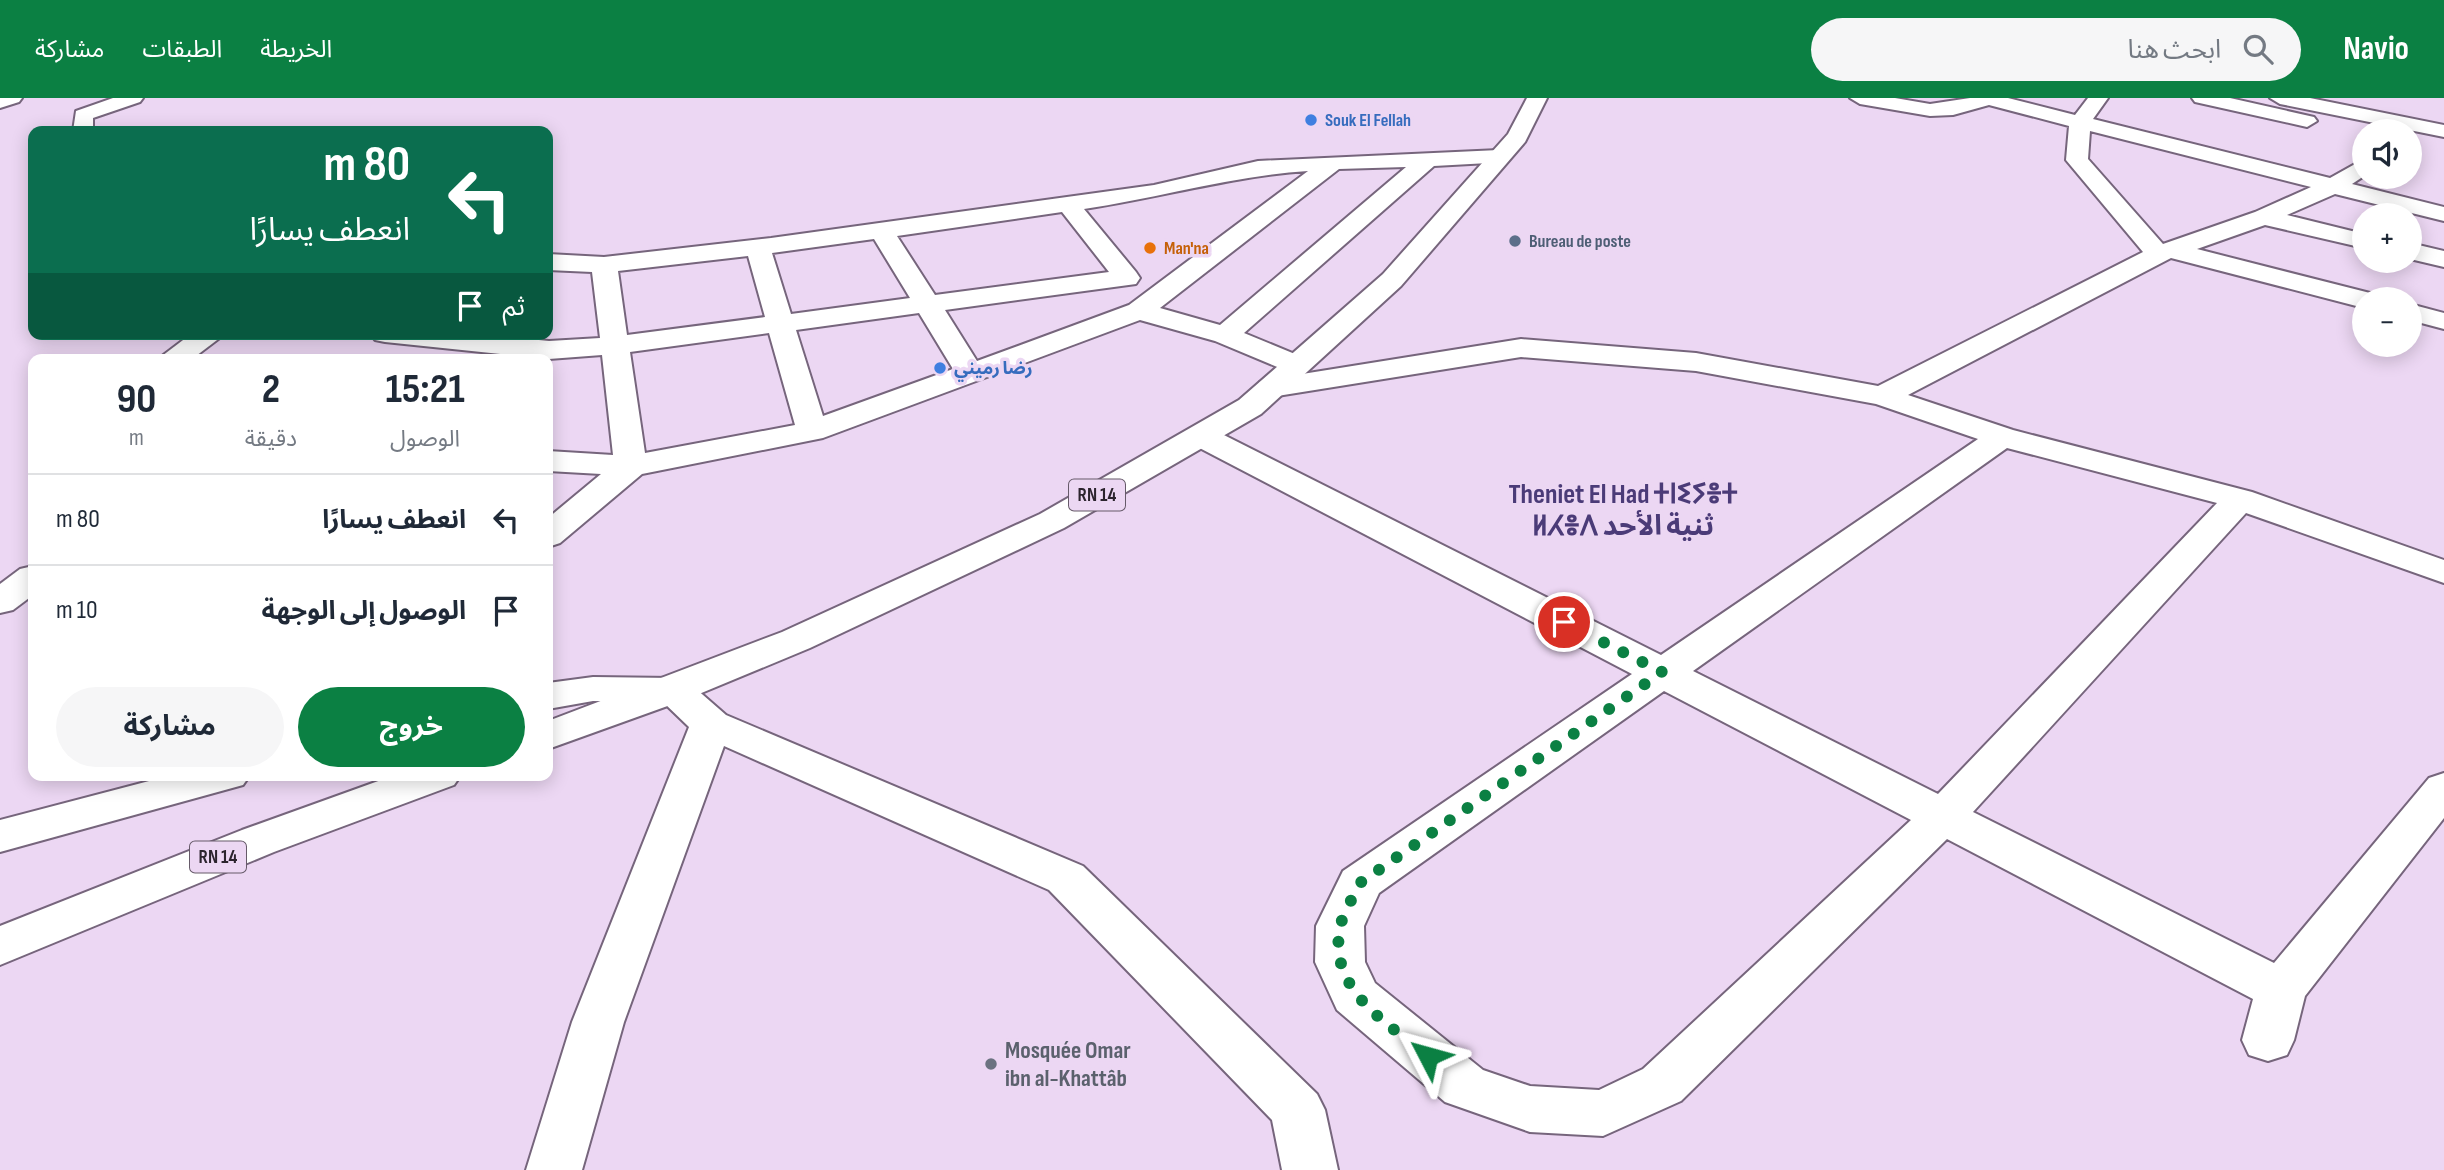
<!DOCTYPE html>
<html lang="ar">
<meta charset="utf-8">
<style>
:root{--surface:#fff;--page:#f6f6f7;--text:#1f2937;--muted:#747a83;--line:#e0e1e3;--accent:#0b8043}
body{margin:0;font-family:"Sofia Sans Condensed","Noto Sans Arabic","Noto Sans Tifinagh",sans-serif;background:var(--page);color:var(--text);direction:rtl;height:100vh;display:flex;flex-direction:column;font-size:26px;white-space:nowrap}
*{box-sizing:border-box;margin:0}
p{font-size:23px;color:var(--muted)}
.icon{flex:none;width:38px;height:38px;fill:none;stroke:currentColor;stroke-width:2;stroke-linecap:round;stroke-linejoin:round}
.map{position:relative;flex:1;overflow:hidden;direction:ltr}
.drawer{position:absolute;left:28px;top:256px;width:525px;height:427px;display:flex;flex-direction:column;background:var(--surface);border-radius:14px;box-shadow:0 4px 18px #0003;direction:rtl}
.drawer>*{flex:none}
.hud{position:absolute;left:28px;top:28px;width:525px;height:214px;border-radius:14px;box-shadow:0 4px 18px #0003;direction:rtl;background:#0b6e4f;color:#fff;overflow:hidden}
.fabs{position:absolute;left:2352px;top:21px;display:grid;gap:14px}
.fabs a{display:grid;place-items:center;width:70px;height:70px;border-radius:50%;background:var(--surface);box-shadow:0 4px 18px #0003;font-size:35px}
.pin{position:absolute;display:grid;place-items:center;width:60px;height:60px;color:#fff;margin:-30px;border:4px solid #fff;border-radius:50%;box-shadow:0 2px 7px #0007}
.me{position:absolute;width:77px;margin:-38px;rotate:309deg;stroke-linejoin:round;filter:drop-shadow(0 0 5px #0008)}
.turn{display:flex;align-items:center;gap:24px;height:147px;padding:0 28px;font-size:32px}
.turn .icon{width:91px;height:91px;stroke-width:2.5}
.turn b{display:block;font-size:49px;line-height:60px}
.then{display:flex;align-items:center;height:66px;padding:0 28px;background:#0003;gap:14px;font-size:26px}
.eta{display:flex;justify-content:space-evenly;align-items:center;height:119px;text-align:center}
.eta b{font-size:42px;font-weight:700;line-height:49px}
.button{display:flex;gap:14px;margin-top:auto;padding:14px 28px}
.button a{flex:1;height:80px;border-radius:42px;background:var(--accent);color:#fff;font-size:28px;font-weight:700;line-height:80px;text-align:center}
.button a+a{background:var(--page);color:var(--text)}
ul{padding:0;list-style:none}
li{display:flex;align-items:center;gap:21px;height:91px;padding:0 28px;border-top:2px solid var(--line)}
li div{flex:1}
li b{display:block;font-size:26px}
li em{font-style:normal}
header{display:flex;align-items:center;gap:42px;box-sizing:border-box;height:98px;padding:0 35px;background:var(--accent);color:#fff}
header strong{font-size:33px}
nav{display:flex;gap:38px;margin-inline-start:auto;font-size:24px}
.search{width:490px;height:63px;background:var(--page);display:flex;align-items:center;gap:18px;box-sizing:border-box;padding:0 24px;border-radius:38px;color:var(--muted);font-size:26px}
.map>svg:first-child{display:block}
</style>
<header>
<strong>Navio</strong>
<div class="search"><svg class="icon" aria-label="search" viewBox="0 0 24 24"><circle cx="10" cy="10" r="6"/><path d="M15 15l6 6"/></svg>ابحث هنا</div>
<nav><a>الخريطة</a><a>الطبقات</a><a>مشاركة</a></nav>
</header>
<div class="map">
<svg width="2444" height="1072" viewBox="0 0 2444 1072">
<rect width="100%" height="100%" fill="#ecd7f3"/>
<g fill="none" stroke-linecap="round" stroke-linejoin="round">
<defs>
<g id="minor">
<polygon points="0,0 22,0 19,4 0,10"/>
<polygon points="113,0 143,0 140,4 93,20 93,33 73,33 76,13"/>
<path d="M1850 0H1895L1930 6 1970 0H2008L2075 17 2088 0H2108L2093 21 2330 80 2364 61V78L2352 86 2444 109V123L2335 96 2287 117 2364 136V150L2265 127 2197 151 2374 196 2377 201H2364V210L2171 160 1908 297 2013 332 2252 394 2444 462V485L2246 415 1973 714 2274 865 2429 680 2444 675V720L2305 898 2294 942 2287 957 2268 963 2249 957 2242 942 2253 901 1947 741 1681 1003 1603 1038 1530 1034 1445 1004 1337 912 1315 864 1316 828 1343 773 1632 576 1190 345 1185 338 1190 331 1201 328 1212 331 1661 557 1978 341 1876 306 1696 273 1521 259 1271 299 1260 296 1256 290 1260 284 1271 281 1521 241 1696 255 1878 288 2143 154 2066 62 2069 28 1989 7 1953 17 1930 18 1860 6ZM2090 33 2311 89 2255 114 2163 146 2088 61ZM2007 350 2217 405 1938 696 1693 573ZM1664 593 1911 722 1643 971 1599 992 1530 988 1483 972 1375 885 1365 864 1364 828 1379 795Z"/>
<polygon points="2192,0 2230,0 2314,19 2317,23 2307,29 2195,4"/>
<polygon points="2270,0 2310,0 2444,27 2444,39 2280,6"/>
<path d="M1499 52 1507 54 1510 59 1507 64 1434 68 1244 235 1307 261 1312 267 1307 273 1297 276 1287 273 1215 243 1140 222 823 340 642 376 560 445 548 449V420L601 376 548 373V353L613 357 602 257 549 261 385 244 375 242 371 236H475L549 243 600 240 592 174 548 172V156L604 159 771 140 1154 87 1258 63ZM1406 69 1220 227 1160 210 1339 71ZM1308 73 1129 207 977 263 945 212 1136 186 1140 180 1136 174 1084 111C1159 100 1232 78 1308 73ZM1062 114 1109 174 935 197 897 138ZM874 141 910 200 791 216 772 155ZM748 158 765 219 627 237 618 173ZM919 215 953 271 823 318 796 232ZM769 235 795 327 645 355 630 254Z"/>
<polygon points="2410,145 2444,153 2444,169 2410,161"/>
<polygon points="2410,206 2444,215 2444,231 2410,222"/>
<polygon points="191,236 225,236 192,261 158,261"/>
<polygon points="33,468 33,497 13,512 0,515 0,486 20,471"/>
<polygon points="593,579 673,580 687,583 726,617 1083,768 1317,996 1325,1012 1338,1072 1282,1072 1272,1022 1049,792 724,648 624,924 582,1072 526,1072 572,924 689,629 663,604 593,603 548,611 548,585"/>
<polygon points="172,677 250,677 243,687 0,754 0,722"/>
</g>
<g id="major">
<polygon points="1527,0 1547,0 1525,44 1401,188 1261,316 1064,430 810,550 687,601 548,651 548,623 782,534 1040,416 1239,302 1383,176 1508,36"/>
<polygon points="395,677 461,677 454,687 274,754 0,867 0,828 242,732"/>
</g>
</defs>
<use href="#minor" stroke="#76657c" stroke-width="4"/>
<use href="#major" stroke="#76657c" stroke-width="4"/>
<use href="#minor" fill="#fff" fill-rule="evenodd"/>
<use href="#major" fill="#fff" fill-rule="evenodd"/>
</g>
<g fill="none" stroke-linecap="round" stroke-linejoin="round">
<path stroke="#0b8043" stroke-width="12" stroke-dasharray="0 21.6" d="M1428 958C1386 924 1328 892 1340 829 1343 815 1354 798 1360 785L1662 574 1564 524"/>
</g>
<g fill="#3f7fe0" stroke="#ecd7f3" stroke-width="2.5">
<circle cx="1311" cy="22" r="7"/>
<circle cx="940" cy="270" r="7"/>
</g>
<circle fill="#5c6f8a" stroke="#ecd7f3" stroke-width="2.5" cx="1515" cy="143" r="7"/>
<circle fill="#e8710a" stroke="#ecd7f3" stroke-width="2.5" cx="1150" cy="150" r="7"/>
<circle fill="#6b7280" stroke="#ecd7f3" stroke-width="2.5" cx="991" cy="966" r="7"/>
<g text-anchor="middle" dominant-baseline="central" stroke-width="7" stroke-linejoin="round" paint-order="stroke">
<g font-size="18" font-weight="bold" fill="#366cbe" stroke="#ecd7f3" text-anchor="start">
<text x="1325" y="22">Souk El Fellah</text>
<text x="954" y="270">رضا رميني</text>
</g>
<g font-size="18" font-weight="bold" fill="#4e5e75" stroke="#ecd7f3" text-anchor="start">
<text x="1529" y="143">Bureau de poste</text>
</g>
<g font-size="18" font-weight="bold" fill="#c56008" stroke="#ecd7f3" text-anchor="start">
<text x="1164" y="150">Man'na</text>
</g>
<g fill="#ecd7f3" stroke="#665a69" stroke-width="2">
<rect x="1069" y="381.5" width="56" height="31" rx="5"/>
<rect x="190" y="743.5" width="56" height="31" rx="5"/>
</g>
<g font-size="19" font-weight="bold" fill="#2c242e">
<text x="1097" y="397">RN 14</text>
<text x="218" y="759">RN 14</text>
</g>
<g font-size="24" font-weight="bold" fill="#5b616d" stroke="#ecd7f3" text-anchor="start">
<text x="1005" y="952">Mosquée Omar<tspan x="1005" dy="28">ibn al-Khattâb</tspan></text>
</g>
<g font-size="28" font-weight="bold" fill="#4b3b78" stroke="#ecd7f3">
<text x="1623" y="396">Theniet El Had ⵜⵏⵉⵢⴻⵜ<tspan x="1623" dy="32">ⵍⵃⴻⴷ ثنية الأحد</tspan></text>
</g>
</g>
</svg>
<div class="fabs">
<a><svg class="icon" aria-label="sound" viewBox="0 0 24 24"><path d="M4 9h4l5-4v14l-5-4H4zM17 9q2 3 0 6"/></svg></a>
<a>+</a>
<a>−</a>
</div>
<div class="pin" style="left:1564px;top:524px;background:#d93025"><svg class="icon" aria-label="arrive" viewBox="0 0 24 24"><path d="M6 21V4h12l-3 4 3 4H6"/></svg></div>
<svg class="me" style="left:1428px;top:958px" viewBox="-20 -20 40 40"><path d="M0-17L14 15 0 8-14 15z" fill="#0b8043" stroke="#fff" stroke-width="4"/></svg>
<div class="hud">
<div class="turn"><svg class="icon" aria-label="left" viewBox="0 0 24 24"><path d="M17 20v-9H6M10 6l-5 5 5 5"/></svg><div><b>80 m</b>انعطف يسارًا</div></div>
<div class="then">ثم<svg class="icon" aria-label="arrive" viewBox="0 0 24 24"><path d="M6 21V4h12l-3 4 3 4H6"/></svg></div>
</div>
<section class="drawer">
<div class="eta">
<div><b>15:21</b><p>الوصول</p></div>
<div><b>2</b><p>دقيقة</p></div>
<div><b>90</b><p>m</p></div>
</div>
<ul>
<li><svg class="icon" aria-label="left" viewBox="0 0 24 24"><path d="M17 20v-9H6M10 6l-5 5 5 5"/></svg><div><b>انعطف يسارًا</b></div><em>80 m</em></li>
<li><svg class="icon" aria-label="arrive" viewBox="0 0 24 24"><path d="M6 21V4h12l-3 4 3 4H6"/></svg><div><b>الوصول إلى الوجهة</b></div><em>10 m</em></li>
</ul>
<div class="button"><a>خروج</a><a>مشاركة</a></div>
</section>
</div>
